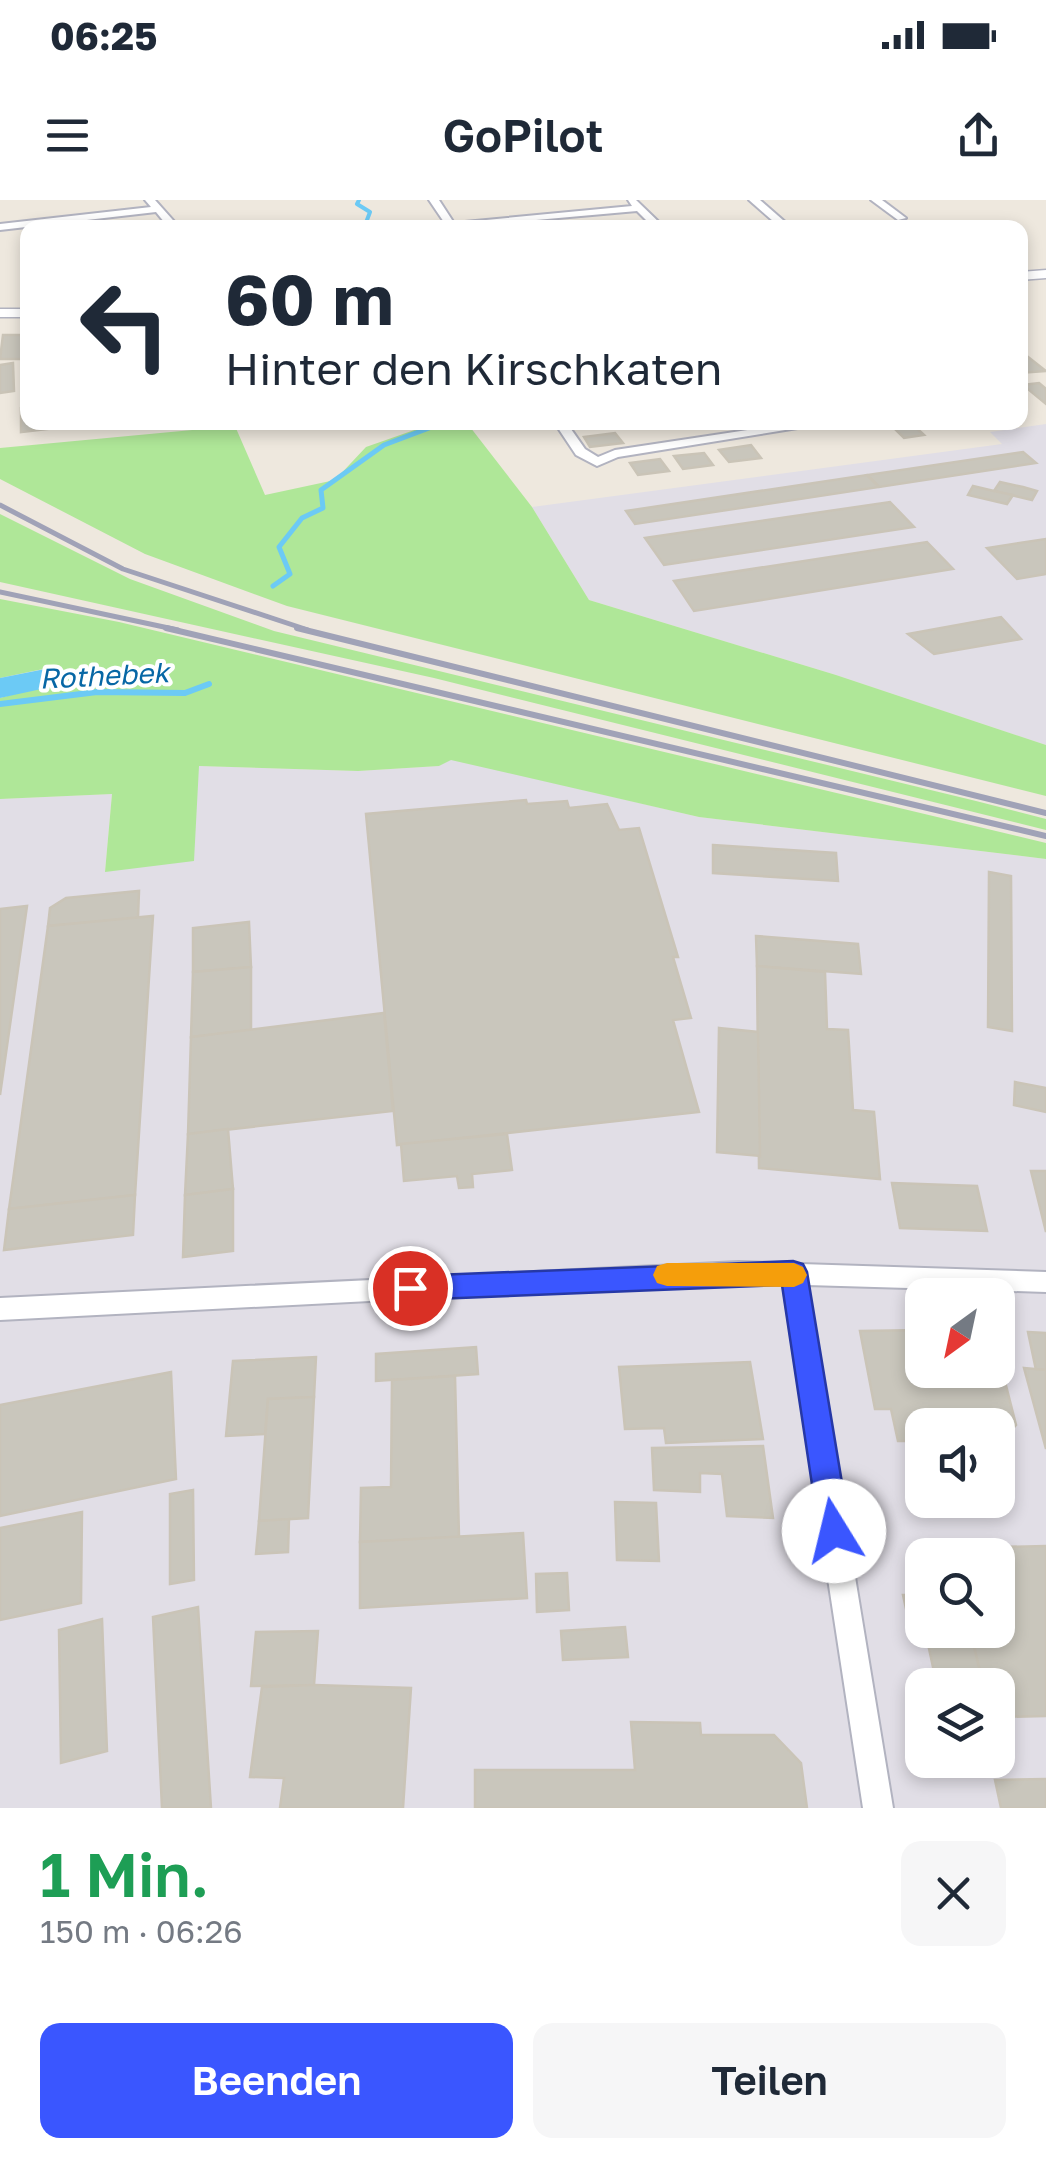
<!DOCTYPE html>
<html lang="de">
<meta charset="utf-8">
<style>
:root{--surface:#fff;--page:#f6f6f7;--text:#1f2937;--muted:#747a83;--accent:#3a56ff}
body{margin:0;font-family:"Golos Text",sans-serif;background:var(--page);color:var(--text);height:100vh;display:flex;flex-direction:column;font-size:38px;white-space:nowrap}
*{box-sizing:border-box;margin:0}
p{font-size:32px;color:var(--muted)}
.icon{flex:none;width:55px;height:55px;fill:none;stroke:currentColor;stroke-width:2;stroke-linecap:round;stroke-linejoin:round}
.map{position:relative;height:1608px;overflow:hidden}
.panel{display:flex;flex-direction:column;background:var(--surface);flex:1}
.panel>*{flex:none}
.guide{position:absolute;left:20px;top:20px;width:1008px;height:210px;border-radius:20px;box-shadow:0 5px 15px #0003;background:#fff;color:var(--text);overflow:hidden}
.needle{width:65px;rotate:213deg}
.buttons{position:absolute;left:905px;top:1078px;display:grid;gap:20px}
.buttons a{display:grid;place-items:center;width:110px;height:110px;border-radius:20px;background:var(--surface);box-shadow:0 5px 15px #0003;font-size:50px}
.pin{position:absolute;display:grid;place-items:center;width:85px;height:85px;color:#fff;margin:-42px;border:5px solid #fff;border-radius:50%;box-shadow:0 2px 10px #0007}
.me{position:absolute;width:110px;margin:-55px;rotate:351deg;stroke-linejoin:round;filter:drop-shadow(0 0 8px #0008)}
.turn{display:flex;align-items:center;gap:35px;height:210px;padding:0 40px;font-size:45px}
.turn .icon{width:130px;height:130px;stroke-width:2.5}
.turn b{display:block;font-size:70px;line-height:85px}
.round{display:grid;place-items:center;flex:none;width:105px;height:105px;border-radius:20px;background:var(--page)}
.overview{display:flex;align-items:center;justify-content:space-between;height:170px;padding:0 40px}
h1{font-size:60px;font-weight:600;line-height:75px;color:#1e9e55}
.button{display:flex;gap:20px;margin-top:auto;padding:20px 40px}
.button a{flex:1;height:115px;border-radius:20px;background:var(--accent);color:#fff;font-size:40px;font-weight:600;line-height:115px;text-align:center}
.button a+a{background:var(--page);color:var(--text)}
.status{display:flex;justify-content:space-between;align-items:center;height:70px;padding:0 50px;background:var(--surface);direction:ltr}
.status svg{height:28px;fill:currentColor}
header{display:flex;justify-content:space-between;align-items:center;height:130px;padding:0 40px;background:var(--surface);font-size:45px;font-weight:600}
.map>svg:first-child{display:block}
</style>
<div class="status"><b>06:25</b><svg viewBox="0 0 49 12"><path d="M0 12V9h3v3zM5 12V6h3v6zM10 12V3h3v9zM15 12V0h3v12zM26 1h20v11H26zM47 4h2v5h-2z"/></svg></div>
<header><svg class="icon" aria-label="menu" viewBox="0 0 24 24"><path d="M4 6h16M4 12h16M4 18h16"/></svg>GoPilot<svg class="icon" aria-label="share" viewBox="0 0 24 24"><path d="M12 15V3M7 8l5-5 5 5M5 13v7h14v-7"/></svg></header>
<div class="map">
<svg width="1046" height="1608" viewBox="0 0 1046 1608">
<rect width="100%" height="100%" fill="#eee8de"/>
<g fill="#e1dee6" fill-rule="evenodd">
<polygon points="1046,224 1046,545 836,475 589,400 532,307 1002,244 990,232"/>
<path d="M451 559 699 617 1046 659V1608H0V599L112 594 105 671 199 566 358 571 439 566ZM922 1095H998V1170H922ZM922 1225H998V1300H922ZM922 1355H998V1430H922ZM922 1485H998V1560H922Z"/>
</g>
<g fill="#afe798">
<polygon points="437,222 467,223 532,307 589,400 836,475 1046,545 1046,596 287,406 145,354 0,279 0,248 235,226 265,295 335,280 366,247"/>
<polygon points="0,314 130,379 274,431 976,601 1046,619 1046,630 434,478 0,382"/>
<polygon points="0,399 119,422 1046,643 1046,659 699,617 451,560 439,566 358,571 199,566 194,661 105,672 112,594 0,599 0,498 22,492 48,468 0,478"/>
</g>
<polygon fill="#6ccaf5" points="50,468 46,488 0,498 0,478"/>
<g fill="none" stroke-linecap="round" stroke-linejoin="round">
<polyline stroke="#6ccaf5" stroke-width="4" points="359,0 357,4 370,12 364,28"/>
<polyline stroke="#6ccaf5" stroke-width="5" points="273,386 290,374 279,347 302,318 323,308 321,290 384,245 445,222"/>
<polyline stroke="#6ccaf5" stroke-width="6" points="0,504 97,492 185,493 209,484"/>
</g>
<g fill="#c9c6bc" stroke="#cac4b7" stroke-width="2.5">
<polygon points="3,135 28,135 28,159 0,159"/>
<polygon points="1023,153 1046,171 1020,173"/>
<polygon points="13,163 14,191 0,193 0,165"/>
<polygon points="1039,183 1046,189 1046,204 1023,185"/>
<polygon points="28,207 28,222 48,222 48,229 21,232 21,208"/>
<polygon points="911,223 924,235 904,238 892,226"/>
<polygon points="615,233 623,243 590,247 584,237"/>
<polygon points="751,245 761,258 729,262 719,250"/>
<polygon points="1023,252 1036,263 879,287 867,275"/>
<polygon points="704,253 713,265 683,269 674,256"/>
<polygon points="660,259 669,271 638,275 630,263"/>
<polygon points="867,275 879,287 635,324 626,311"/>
<polygon points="1000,282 1023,287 1037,291 1032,300 994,291"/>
<polygon points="973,286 994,291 1013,295 1007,304 968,295"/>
<polygon points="890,302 914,327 664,365 645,338"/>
<polygon points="1046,339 1046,374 1017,379 987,348"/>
<polygon points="927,342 953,369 694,411 674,381"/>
<polygon points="1001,417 1021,439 934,454 908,434"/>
<polygon points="526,600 527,604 567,601 569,608 607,604 619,630 639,628 678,757 673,757 691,818 673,820 699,912 397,945 366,614"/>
<polygon points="713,645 836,653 838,681 713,673"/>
<polygon points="989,672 1011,676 1012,831 988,827"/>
<polygon points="139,691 138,718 48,726 50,708 66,698"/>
<polygon points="27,706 0,895 0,709"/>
<polygon points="153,716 135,995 9,1009 48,726"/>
<polygon points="249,722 251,767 193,772 193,728"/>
<polygon points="756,736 858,744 861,774 757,766"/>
<polygon points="757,766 825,772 827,829 848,830 853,910 874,912 880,979 759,968"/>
<polygon points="251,767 251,830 191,837 193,772"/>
<polygon points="384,813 393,911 188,934 191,837"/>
<polygon points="719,828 758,832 760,956 717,952"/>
<polygon points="1015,882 1046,888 1046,912 1014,905"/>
<polygon points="228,929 233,989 185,995 188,934"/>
<polygon points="507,934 512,970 472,974 473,987 459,988 457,976 404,981 401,944"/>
<polygon points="1031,971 1046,971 1046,1032"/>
<polygon points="892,983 977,986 987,1031 900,1028"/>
<polygon points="233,989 233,1051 183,1057 185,995"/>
<polygon points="135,995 133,1035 4,1050 9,1009"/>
<polygon points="922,1130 922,1170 998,1170 998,1154 1016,1225 1003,1240 998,1240 998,1225 922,1225 922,1241 898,1241 891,1209 875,1209 860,1131"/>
<polygon points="1028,1132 1046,1133 1046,1170 1036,1170"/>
<polygon points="476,1147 478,1174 376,1181 376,1154"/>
<polygon points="316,1157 314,1197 268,1199 265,1234 226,1236 233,1161"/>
<polygon points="750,1162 763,1239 666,1243 664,1228 625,1229 619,1167"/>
<polygon points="1024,1168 1046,1170 1046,1249"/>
<polygon points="171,1172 176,1279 0,1316 0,1205"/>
<polygon points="455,1176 459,1337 360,1342 361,1288 391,1287 392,1180"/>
<polygon points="314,1197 308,1318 259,1321 268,1199"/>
<polygon points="763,1246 773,1318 727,1316 722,1274 700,1273 700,1292 654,1290 652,1248"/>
<polygon points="193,1290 194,1380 170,1384 170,1294"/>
<polygon points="615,1302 656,1303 659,1361 617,1360"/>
<polygon points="82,1312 81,1403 0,1420 0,1328"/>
<polygon points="289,1319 288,1352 256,1354 259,1321"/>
<polygon points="523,1333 527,1398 360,1408 360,1342"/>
<polygon points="1046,1346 1046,1516 998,1517 998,1485 983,1485 970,1430 998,1430 998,1355 953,1355 951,1348"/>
<polygon points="567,1373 569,1410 537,1412 536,1374"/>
<polygon points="915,1384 922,1384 922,1427 910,1427 903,1395 918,1395"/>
<polygon points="198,1407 211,1608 162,1608 153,1417"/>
<polygon points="102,1419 107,1551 61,1563 59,1430"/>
<polygon points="625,1427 628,1457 563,1460 561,1431"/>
<polygon points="925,1430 970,1430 982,1480 936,1481"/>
<polygon points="318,1431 314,1485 251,1486 256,1432"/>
<polygon points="982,1480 983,1485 929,1485 929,1481"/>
<polygon points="314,1485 411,1488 403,1608 280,1608 284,1578 250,1577 262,1487"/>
<polygon points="631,1522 700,1523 701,1535 774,1535 801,1563 807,1608 475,1608 475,1570 635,1570"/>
<polygon points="1046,1579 1046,1608 1001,1608 995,1580"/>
</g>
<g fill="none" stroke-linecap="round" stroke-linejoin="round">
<defs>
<g id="street">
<polygon points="145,0 155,0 180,28 169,28 156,12 0,30 0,24 151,7"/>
<polygon points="429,0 439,0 454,23 632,6 628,0 636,0 665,28 654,28 637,11 448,28"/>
<polygon points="749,0 760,0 792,28 781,28"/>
<polygon points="871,0 882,0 906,18 898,20"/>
<polygon points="554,222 566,222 585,249 598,257 615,250 801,222 835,222 618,257 597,266 576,255"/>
<polygon points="739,1062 1046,1072 1046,1092 807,1085 893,1608 863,1608 783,1084 739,1082 0,1120 0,1098"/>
</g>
<g id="secondary">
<polygon points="1046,70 1046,78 1020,80 1020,72"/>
<rect x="0" y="109" width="28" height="8"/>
</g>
</defs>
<use href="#street" stroke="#b2b3c0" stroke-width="4"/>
<use href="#secondary" stroke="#b2b3c0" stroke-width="3"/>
<use href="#street" fill="#fff" fill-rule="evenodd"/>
<use href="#secondary" fill="#fff" fill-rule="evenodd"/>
<g stroke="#a0a2b7" stroke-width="5">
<polyline points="0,305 123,369 308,430"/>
<polyline points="0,392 178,430"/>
</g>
<g stroke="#a0a2b7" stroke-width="6">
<polyline points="166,428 1046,636"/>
<polyline points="297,428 1046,613"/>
</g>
</g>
<polygon fill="#3a56ff" stroke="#2638a6" stroke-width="2.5" points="793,1061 803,1064 807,1072 850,1331 845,1342 834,1346 824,1342 819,1331 782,1085 410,1100 400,1096 396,1088 400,1079 410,1076"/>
<polygon fill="#f59e0b" points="667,1063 794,1063 803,1067 807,1075 803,1083 794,1087 667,1086 657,1083 653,1075 657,1066"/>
<g text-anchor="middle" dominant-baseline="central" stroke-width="8" stroke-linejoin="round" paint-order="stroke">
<g font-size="28" font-style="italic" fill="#0767a5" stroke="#fff">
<text transform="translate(104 475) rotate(-3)">Rothebek</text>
</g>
</g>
</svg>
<div class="buttons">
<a><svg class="needle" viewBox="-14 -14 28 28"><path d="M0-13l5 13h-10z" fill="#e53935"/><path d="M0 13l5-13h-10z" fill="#747a83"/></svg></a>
<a><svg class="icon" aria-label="sound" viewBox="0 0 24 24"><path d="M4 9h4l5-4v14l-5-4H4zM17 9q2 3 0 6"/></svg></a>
<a><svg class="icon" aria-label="search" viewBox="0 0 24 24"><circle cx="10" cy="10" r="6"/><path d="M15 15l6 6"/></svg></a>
<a><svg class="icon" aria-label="layers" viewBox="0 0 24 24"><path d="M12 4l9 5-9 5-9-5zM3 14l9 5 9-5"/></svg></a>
</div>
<div class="pin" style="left:410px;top:1088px;background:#d93025"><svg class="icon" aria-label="arrive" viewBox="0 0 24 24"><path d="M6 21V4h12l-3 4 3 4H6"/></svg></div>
<svg class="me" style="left:834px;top:1331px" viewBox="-20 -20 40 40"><circle r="19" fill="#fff"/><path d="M0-13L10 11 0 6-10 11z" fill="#3a56ff"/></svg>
<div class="guide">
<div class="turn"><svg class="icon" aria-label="left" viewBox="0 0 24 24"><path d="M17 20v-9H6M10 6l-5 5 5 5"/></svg><div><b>60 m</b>Hinter den Kirschkaten</div></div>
</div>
</div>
<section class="panel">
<div class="overview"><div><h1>1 Min.</h1><p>150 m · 06:26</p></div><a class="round"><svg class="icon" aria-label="close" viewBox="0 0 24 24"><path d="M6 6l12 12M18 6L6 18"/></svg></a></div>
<div class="button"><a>Beenden</a><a>Teilen</a></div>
</section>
